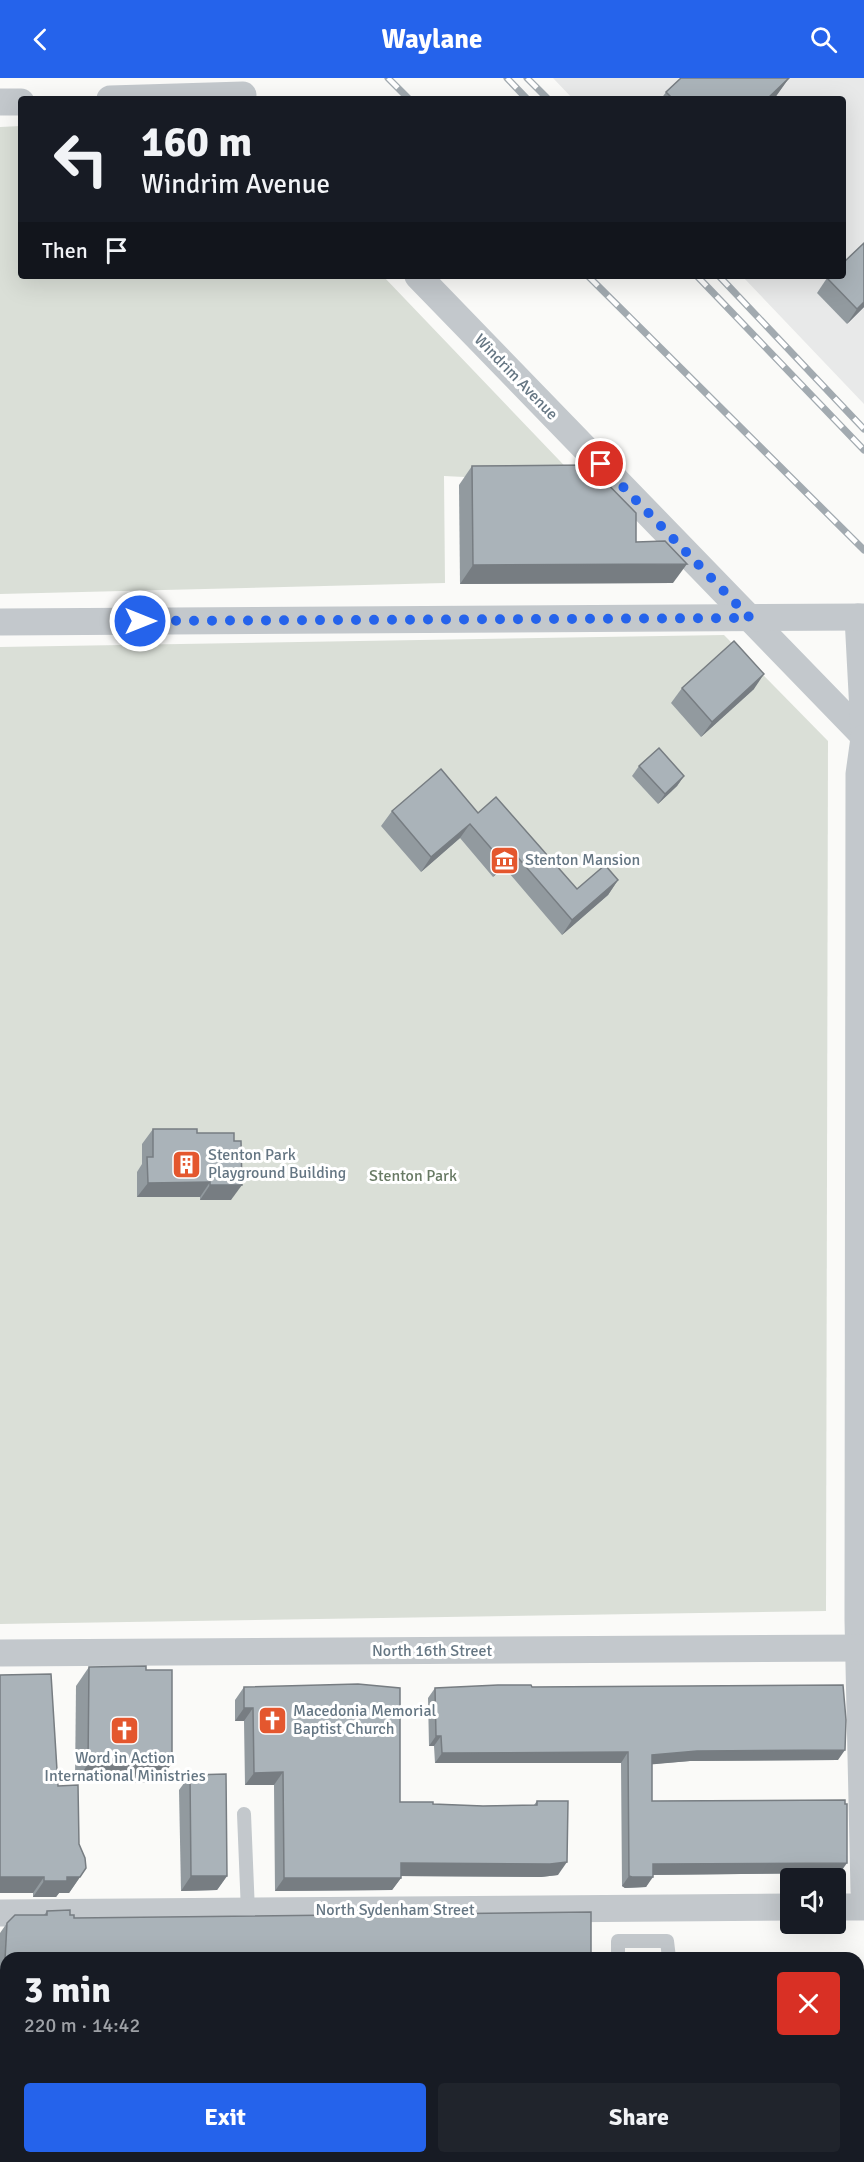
<!DOCTYPE html>
<meta charset="utf-8">
<style>
:root{--surface:#171b24;--page:#20242c;--text:#f1f3f6;--muted:#9ea1a6;--accent:#2563eb}
body{margin:0;font-family:Signika,sans-serif;background:var(--page);color:var(--text);height:100vh;display:flex;flex-direction:column;font-size:22px;white-space:nowrap}
*{box-sizing:border-box;margin:0}
p{font-size:20px;color:var(--muted)}
.icon{flex:none;width:33px;height:33px;fill:none;stroke:currentColor;stroke-width:2;stroke-linecap:round;stroke-linejoin:round}
.map{position:relative;flex:1;overflow:hidden}
.panel{position:absolute;left:0px;top:1874px;width:864px;height:212px;display:flex;flex-direction:column;background:var(--surface);border-radius:18px 18px 0 0;box-shadow:0 6px 24px #0002}
.panel>*{flex:none}
.hud{position:absolute;left:18px;top:18px;width:828px;height:183px;border-radius:6px;box-shadow:0 6px 24px #0002;background:#171b24;color:var(--text);overflow:hidden}
.tools{position:absolute;left:780px;top:1790px;display:grid;gap:12px}
.tools a{display:grid;place-items:center;width:66px;height:66px;border-radius:6px;background:var(--surface);box-shadow:0 6px 24px #0002;font-size:30px}
.pin{position:absolute;display:grid;place-items:center;width:51px;height:51px;color:#fff;margin:-26px;border:3px solid #fff;border-radius:50%;box-shadow:0 2px 6px #0007}
.me{position:absolute;width:66px;margin:-33px;rotate:90deg;stroke-linejoin:round;filter:drop-shadow(0 0 4px #0008)}
.turn{display:flex;align-items:center;gap:21px;height:126px;padding:0 24px;font-size:27px}
.turn .icon{width:78px;height:78px;stroke-width:2.5}
.turn b{display:block;font-size:42px;line-height:51px}
.then{display:flex;align-items:center;height:57px;padding:0 24px;background:#0003;gap:12px;font-size:22px}
.round{display:grid;place-items:center;flex:none;width:63px;height:63px;border-radius:6px;background:var(--page)}
.overview{display:flex;align-items:center;justify-content:space-between;height:102px;padding:0 24px}
h1{font-size:36px;font-weight:700;line-height:45px}
.action{display:flex;gap:12px;margin-top:auto;padding:12px 24px}
.action a{flex:1;height:69px;border-radius:6px;background:var(--accent);color:#fff;font-size:24px;font-weight:700;line-height:69px;text-align:center}
.action a+a{background:var(--page);color:var(--text)}
header{display:flex;justify-content:space-between;align-items:center;height:78px;padding:0 24px;background:var(--accent);color:#fff;font-size:27px;font-weight:700}
.map>svg:first-child{display:block}
</style>
<header><svg class="icon" aria-label="back" viewBox="0 0 24 24"><path d="M15 5l-7 7 7 7"/></svg>Waylane<svg class="icon" aria-label="search" viewBox="0 0 24 24"><circle cx="10" cy="10" r="6"/><path d="M15 15l6 6"/></svg></header>
<div class="map">
<svg width="864" height="2084" viewBox="0 0 864 2084">
<rect width="100%" height="100%" fill="#fafaf8"/>
<polygon fill="#e8e9e9" points="553,0 864,0 864,326 742,198 843,198 843,21 573,21"/>
<g fill="#dadfd7">
<polygon points="21,48 21,198 383,198 581,405 444,398 445,505 0,516 0,49"/>
<polygon points="724,557 828,663 826,1533 0,1546 0,569"/>
</g>
<g fill="none" stroke-linecap="round" stroke-linejoin="round">
<defs>
<g id="primary">
<polyline points="858,1915 864,1910"/>
<polyline points="646,2084 652,2079"/>
</g>
</defs>
<use href="#primary" stroke="#b5babe" stroke-width="34"/>
<g stroke="#c3c8cc" stroke-width="14">
<polyline points="244,1736 248,1834"/>
<polyline points="618,1880 618,1863 667,1863 669,1880"/>
<polyline points="858,1958 864,1968"/>
</g>
<g stroke="#c3c8cc" stroke-width="27">
<polyline points="110,21 243,17"/>
<polyline points="0,24 21,24"/>
<polyline points="418,198 864,658"/>
<polyline points="858,539 864,653"/>
<polyline points="0,544 864,539"/>
<polyline points="864,660 859,696 858,1542 864,1813"/>
<polyline points="0,1575 864,1570"/>
<polyline points="836,1829 864,1829"/>
<polyline points="0,1835 790,1829"/>
</g>
<use href="#primary" stroke="#fff" stroke-width="33"/>
<defs>
<g id="rail">
<polyline points="388,0 409,21"/>
<polyline points="507,0 527,21"/>
<polyline points="527,0 548,21"/>
<polyline points="588,198 864,472"/>
<polyline points="697,198 864,372"/>
<polyline points="719,198 864,351"/>
</g>
</defs>
<use href="#rail" stroke="#a2aab0" stroke-width="7"/>
<use href="#rail" stroke="#fff" stroke-width="4.5" stroke-dasharray="14" stroke-linecap="butt"/>
</g>
<g fill="#929a9f">
<polygon points="789,0 774,21 661,21 666,14"/>
<polygon points="864,165 864,229 847,246 817,215 827,200"/>
<polygon points="472,388 636,464 673,505 460,506 459,407"/>
<polygon points="682,610 754,611 701,659 671,625"/>
<polygon points="639,688 684,698 677,708 658,726 632,698"/>
<polygon points="392,733 478,735 577,811 618,802 608,817 562,857 504,789 493,799 460,760 421,794 381,748"/>
<polygon points="153,1051 197,1055 231,1122 200,1122 200,1119 137,1119 137,1094 142,1086 142,1066"/>
<polygon points="89,1589 146,1592 172,1685 158,1704 75,1705 76,1608"/>
<polygon points="0,1597 58,1708 79,1766 80,1799 69,1815 59,1815 56,1819 33,1819 33,1815 0,1815"/>
<polygon points="244,1609 400,1724 433,1726 483,1728 534,1727 537,1723 558,1797 541,1799 401,1798 401,1800 392,1812 275,1813 274,1707 245,1707 244,1643 235,1643 235,1622"/>
<polygon points="532,1609 838,1682 690,1683 652,1686 652,1723 840,1795 653,1797 646,1809 625,1810 622,1808 621,1685 435,1685 434,1668 429,1668 428,1620 435,1610"/>
<polygon points="190,1697 227,1798 217,1812 181,1813 179,1712"/>
<polygon points="70,1832 6,1880 6,2062 0,2062 0,1855 7,1845 44,1837 47,1833"/>
</g>
<g fill="#777d82">
<polygon points="789,0 774,21 767,21"/>
<polygon points="864,224 864,229 847,246 857,231"/>
<polygon points="687,486 673,505 460,506 473,487"/>
<polygon points="764,596 754,611 701,659 712,644"/>
<polygon points="684,698 677,708 658,726 665,716"/>
<polygon points="470,746 460,760 421,794 431,779"/>
<polygon points="514,775 504,789 493,799 503,784"/>
<polygon points="618,802 608,817 562,857 572,842"/>
<polygon points="210,1104 200,1119 137,1119 148,1105"/>
<polygon points="210,1107 242,1107 231,1122 200,1122"/>
<polygon points="244,1630 253,1630 244,1643 235,1643"/>
<polygon points="436,1658 441,1658 434,1668 429,1668"/>
<polygon points="845,1672 838,1682 690,1683 645,1687 652,1677 697,1673"/>
<polygon points="628,1674 621,1685 435,1685 442,1675"/>
<polygon points="172,1685 158,1704 75,1705 88,1686"/>
<polygon points="283,1694 274,1707 245,1707 254,1695"/>
<polygon points="567,1784 558,1797 541,1799 392,1798 401,1785"/>
<polygon points="847,1785 840,1795 646,1797 653,1786"/>
<polygon points="191,1798 227,1798 217,1812 181,1813"/>
<polygon points="629,1798 653,1799 646,1809 625,1810 622,1808"/>
<polygon points="0,1799 44,1799 33,1815 0,1815"/>
<polygon points="67,1799 80,1799 69,1815 59,1815 56,1819 33,1819 44,1803"/>
<polygon points="284,1800 401,1800 392,1812 275,1813"/>
<polygon points="6,2052 6,2062 0,2062 0,2061"/>
</g>
<g fill="#aab3b9" stroke="#777d82" stroke-width="1.5">
<polygon points="681,0 789,0 767,21 673,21 666,14"/>
<polygon points="864,165 864,224 857,231 827,200 829,198 843,198 843,185"/>
<polygon points="589,387 636,435 636,464 665,463 687,486 473,487 472,388"/>
<polygon points="734,563 764,596 712,644 682,610"/>
<polygon points="659,670 684,698 665,716 639,688"/>
<polygon points="441,691 478,735 496,719 577,811 605,787 618,802 572,842 514,775 503,784 470,746 431,779 392,733"/>
<polygon points="153,1051 197,1051 197,1055 234,1055 234,1063 241,1063 242,1107 210,1107 210,1104 148,1105 147,1079 153,1079"/>
<polygon points="146,1588 146,1592 172,1592 172,1685 88,1686 89,1589"/>
<polygon points="51,1596 58,1708 78,1707 79,1766 85,1780 86,1790 80,1799 67,1799 67,1803 44,1803 44,1799 0,1799 0,1597"/>
<polygon points="358,1606 400,1610 400,1724 433,1724 433,1726 483,1728 537,1727 537,1723 568,1723 567,1784 550,1786 401,1785 401,1800 284,1800 283,1694 254,1695 253,1630 244,1630 244,1609"/>
<polygon points="498,1607 531,1607 532,1609 843,1607 846,1642 845,1672 697,1673 652,1677 652,1723 845,1722 845,1726 847,1726 847,1785 653,1786 653,1799 632,1799 629,1798 628,1674 442,1675 441,1658 436,1658 435,1610"/>
<polygon points="226,1696 227,1798 191,1798 190,1697"/>
<polygon points="70,1832 70,1837 74,1837 74,1840 591,1834 591,1880 6,1880 6,1953 4,1900 7,1845 15,1837 47,1837 47,1833"/>
</g>
<g fill="none" stroke-linecap="round" stroke-linejoin="round">
<polyline stroke="#2563eb" stroke-width="10" stroke-dasharray="0 18" points="140,543 750,540 601,386"/>
</g>
<defs>
<symbol id="museum-square" viewBox="-11 -11 22 22"><rect x="-9" y="-9" width="18" height="18" rx="4" fill="#e4572e" stroke="#fff"/><path d="M0-6L6-3V-2H-6V-3ZM-5-1h2V3h-2ZM-1-1h2V3h-2ZM3-1h2V3H3ZM-6 4H6V6H-6Z" fill="#fff"/></symbol>
<symbol id="building-square" viewBox="-11 -11 22 22"><rect x="-9" y="-9" width="18" height="18" rx="4" fill="#e4572e" stroke="#fff"/><path d="M-4-6H4V6H1V3H-1V6H-4ZM-2.5-4.3h1.7v1.8h-1.7ZM.8-4.3h1.7v1.8H.8ZM-2.5-1h1.7V.8h-1.7ZM.8-1h1.7V.8H.8Z" fill="#fff"/></symbol>
<symbol id="church-square" viewBox="-11 -11 22 22"><rect x="-9" y="-9" width="18" height="18" rx="4" fill="#e4572e" stroke="#fff"/><path d="M-1.2-6h2.4v3.5h3.3v2.4h-3.3V6h-2.4V-.1h-3.3v-2.4h3.3Z" fill="#fff"/></symbol>
</defs>
<g fill-rule="evenodd">
<use href="#museum-square" x="488" y="766" width="33" height="33"/>
<use href="#building-square" x="170" y="1070" width="33" height="33"/>
<use href="#church-square" x="256" y="1626" width="33" height="33"/>
<use href="#church-square" x="108" y="1636" width="33" height="33"/>
</g>
<g text-anchor="middle" dominant-baseline="central" stroke-width="6" stroke-linejoin="round" paint-order="stroke">
<g font-size="16" fill="#657683" stroke="#fff">
<text transform="translate(516 299) rotate(46)">Windrim Avenue</text>
<text x="432" y="1573">North 16th Street</text>
<text x="395" y="1832">North Sydenham Street</text>
</g>
<g font-size="16" fill="#657683" stroke="#fff" text-anchor="start">
<text x="525" y="782">Stenton Mansion</text>
<text x="208" y="1077">Stenton Park<tspan x="208" dy="18">Playground Building</tspan></text>
<text x="293" y="1633">Macedonia Memorial<tspan x="293" dy="18">Baptist Church</tspan></text>
<text x="125" y="1680" text-anchor="middle">Word in Action<tspan x="125" dy="18">International Ministries</tspan></text>
</g>
<g font-size="16" fill="#687a64" stroke="#fff">
<text x="413" y="1098">Stenton Park</text>
</g>
</g>
</svg>
<div class="tools">
<a><svg class="icon" aria-label="sound" viewBox="0 0 24 24"><path d="M4 9h4l5-4v14l-5-4H4zM17 9q2 3 0 6"/></svg></a>
</div>
<div class="pin" style="left:601px;top:386px;background:#d93025"><svg class="icon" aria-label="arrive" viewBox="0 0 24 24"><path d="M6 21V4h12l-3 4 3 4H6"/></svg></div>
<svg class="me" style="left:140px;top:543px" viewBox="-20 -20 40 40"><circle r="17" fill="#2563eb" stroke="#fff" stroke-width="3"/><path d="M0-11L8 9 0 5-8 9z" fill="#fff"/></svg>
<div class="hud">
<div class="turn"><svg class="icon" aria-label="left" viewBox="0 0 24 24"><path d="M17 20v-9H6M10 6l-5 5 5 5"/></svg><div><b>160 m</b>Windrim Avenue</div></div>
<div class="then">Then<svg class="icon" aria-label="arrive" viewBox="0 0 24 24"><path d="M6 21V4h12l-3 4 3 4H6"/></svg></div>
</div>
<section class="panel">
<div class="overview"><div><h1>3 min</h1><p>220 m · 14:42</p></div><a class="round" style="background:#d93025;color:#fff"><svg class="icon" aria-label="close" viewBox="0 0 24 24"><path d="M6 6l12 12M18 6L6 18"/></svg></a></div>
<div class="action"><a>Exit</a><a>Share</a></div>
</section>
</div>
